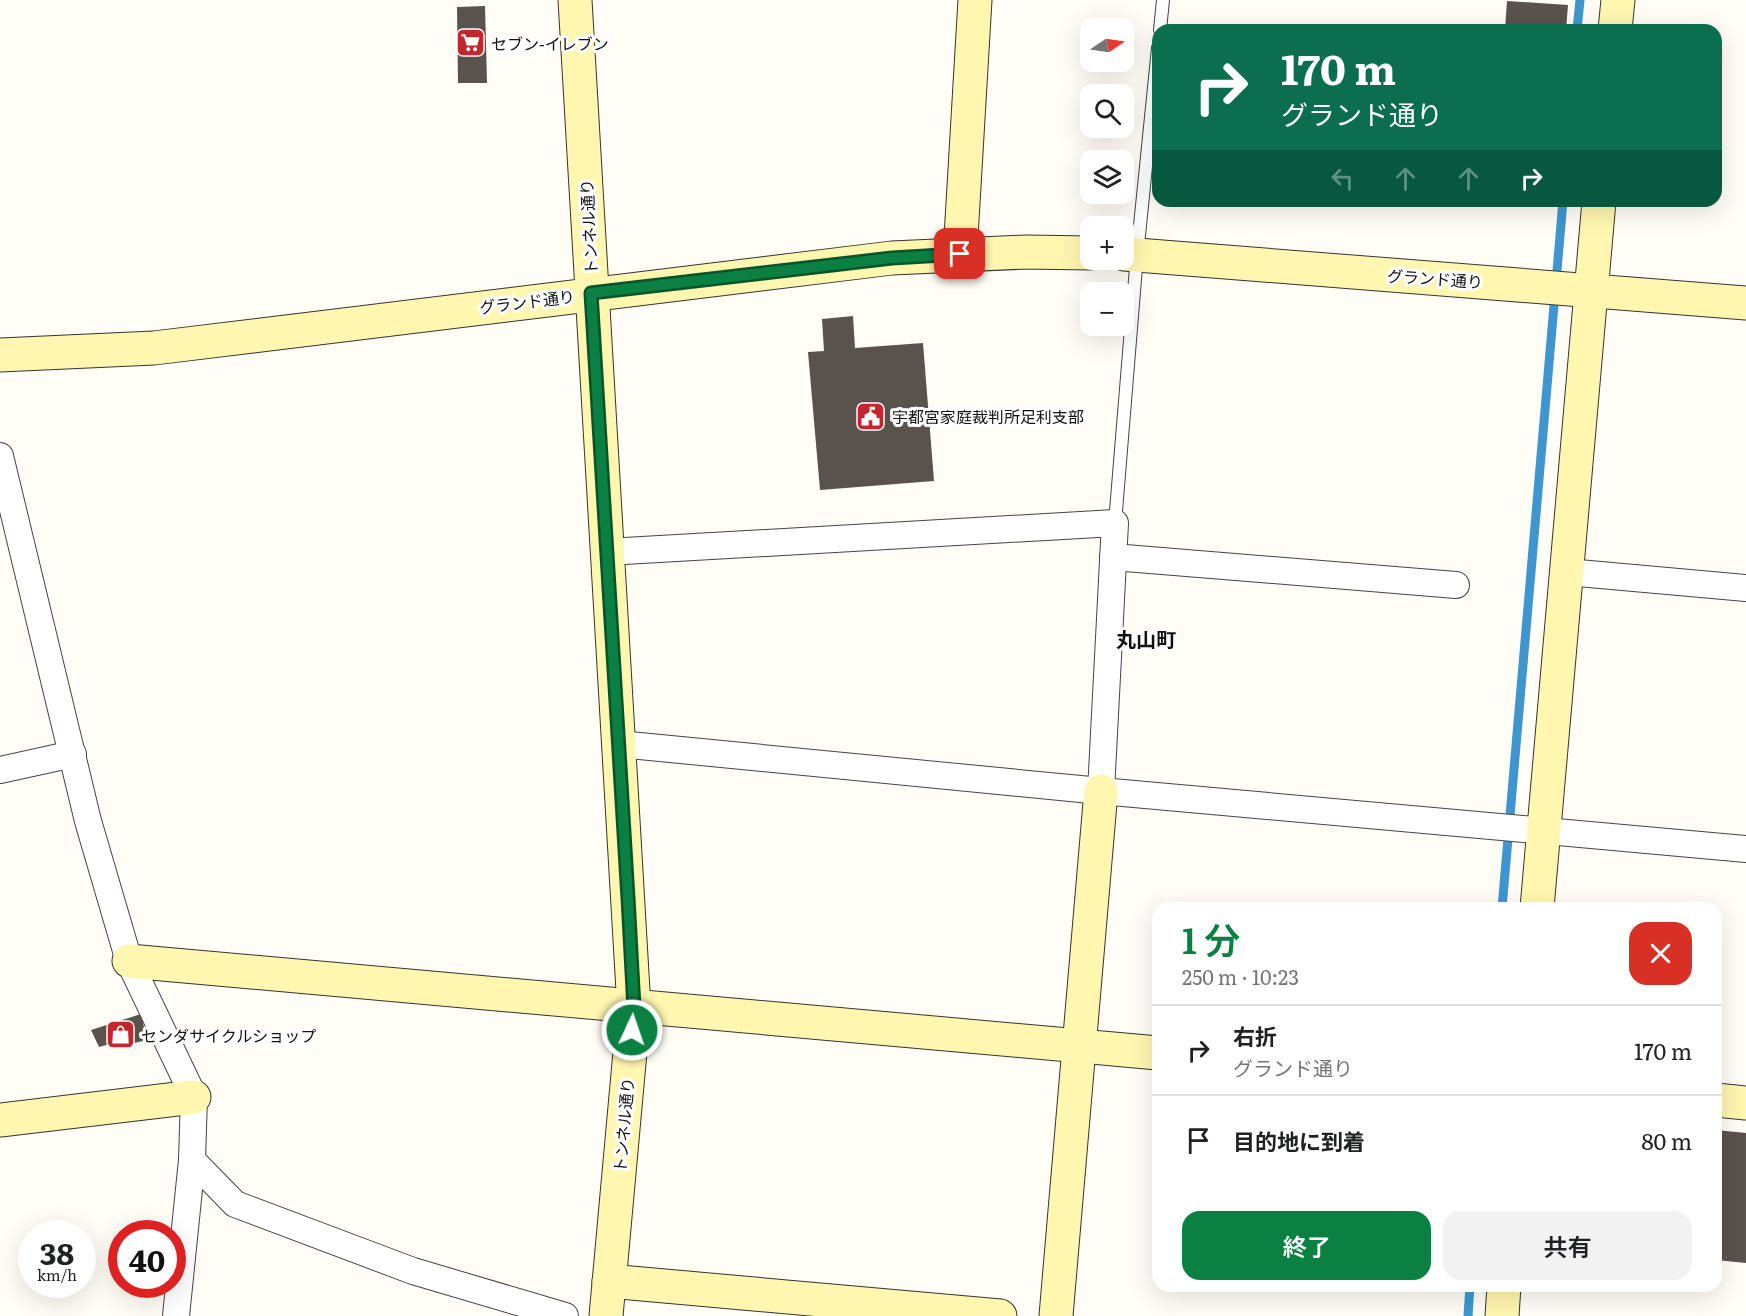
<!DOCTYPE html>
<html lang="ja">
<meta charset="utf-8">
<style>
:root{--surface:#fff;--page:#f2f2f2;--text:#202124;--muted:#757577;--line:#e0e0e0;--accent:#0b8043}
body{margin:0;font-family:Literata,"Noto Sans JP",serif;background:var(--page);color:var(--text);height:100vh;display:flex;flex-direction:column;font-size:22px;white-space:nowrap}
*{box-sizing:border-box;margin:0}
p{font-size:20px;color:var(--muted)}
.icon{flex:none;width:33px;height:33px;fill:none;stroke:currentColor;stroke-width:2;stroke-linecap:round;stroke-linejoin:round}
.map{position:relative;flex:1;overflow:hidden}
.drawer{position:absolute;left:1152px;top:902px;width:570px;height:390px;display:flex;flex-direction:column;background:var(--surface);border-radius:18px;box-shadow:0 6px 24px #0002}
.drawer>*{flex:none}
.top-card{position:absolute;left:1152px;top:24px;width:570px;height:183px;border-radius:18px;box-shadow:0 6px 24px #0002;background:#0b6e4f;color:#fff;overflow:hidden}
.needle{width:39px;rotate:77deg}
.controls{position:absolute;left:1080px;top:18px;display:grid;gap:12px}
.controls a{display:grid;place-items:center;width:54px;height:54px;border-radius:12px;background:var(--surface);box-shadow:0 6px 24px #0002;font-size:30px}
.speed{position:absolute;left:18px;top:1220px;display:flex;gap:12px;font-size:30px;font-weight:700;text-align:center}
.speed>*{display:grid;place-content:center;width:78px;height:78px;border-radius:50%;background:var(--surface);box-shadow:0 6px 24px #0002;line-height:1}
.speed small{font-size:15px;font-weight:400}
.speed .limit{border:9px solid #d22;background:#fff;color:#111}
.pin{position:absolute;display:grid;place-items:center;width:51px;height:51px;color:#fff;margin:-26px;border-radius:12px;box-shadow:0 3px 9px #0006}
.me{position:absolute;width:66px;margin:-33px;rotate:3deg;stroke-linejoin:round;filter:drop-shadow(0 0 4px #0008)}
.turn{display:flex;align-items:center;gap:21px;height:126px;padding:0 30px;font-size:27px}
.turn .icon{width:78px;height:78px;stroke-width:2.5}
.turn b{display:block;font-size:42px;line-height:51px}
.lanes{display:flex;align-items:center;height:57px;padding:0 30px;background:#0003;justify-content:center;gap:30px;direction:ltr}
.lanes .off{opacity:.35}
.round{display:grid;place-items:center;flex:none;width:63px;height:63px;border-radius:18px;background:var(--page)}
.summary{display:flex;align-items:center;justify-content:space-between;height:102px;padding:0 30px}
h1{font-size:36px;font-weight:600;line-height:45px;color:var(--accent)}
.cta{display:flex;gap:12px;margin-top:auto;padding:12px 30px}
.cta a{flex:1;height:69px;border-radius:18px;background:var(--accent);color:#fff;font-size:24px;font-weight:600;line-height:69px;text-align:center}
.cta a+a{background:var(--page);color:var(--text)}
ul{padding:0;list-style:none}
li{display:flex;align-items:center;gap:18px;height:90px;padding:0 30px;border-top:2px solid var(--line)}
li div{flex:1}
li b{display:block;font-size:22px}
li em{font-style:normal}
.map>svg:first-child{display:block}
</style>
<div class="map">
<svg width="1746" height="1316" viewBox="0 0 1746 1316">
<rect width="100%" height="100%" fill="#fffdf5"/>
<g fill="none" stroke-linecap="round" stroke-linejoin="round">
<g stroke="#3f96cf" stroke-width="9">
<polyline points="1577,30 1580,0"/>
<polyline points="1502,908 1563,201"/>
<polyline points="1468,1316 1470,1286"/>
</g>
</g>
<g fill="#5a524d">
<polygon points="1507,1 1568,5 1566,30 1505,30"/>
<polygon points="485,6 487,83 458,83 457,7"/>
<polygon points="853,316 855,348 923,343 934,481 820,490 808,352 824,351 822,319"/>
<polygon points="141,1014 147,1040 122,1046 121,1041 99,1047 91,1030"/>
<polygon points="1716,1130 1746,1133 1746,1263 1716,1260"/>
</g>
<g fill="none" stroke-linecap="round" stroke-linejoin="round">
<defs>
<g id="lane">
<polyline points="1160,30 1163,0"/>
<polyline points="1115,523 1137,255 1158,48"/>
</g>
<g id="street">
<polyline points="0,456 88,821 129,961 194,1097 192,1160 176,1316"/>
<polyline points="607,552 1115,523 1101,791"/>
<polyline points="1113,557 1456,585"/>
<polyline points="1567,572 1746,588"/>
<polyline points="619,744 1101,791 1746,849"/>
<polyline points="0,770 73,754"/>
<polyline points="192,1160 235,1204 413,1271 565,1316"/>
</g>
<g id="secondary">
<polyline points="575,0 634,1008 606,1316"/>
<polyline points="1615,30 1618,0"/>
<polyline points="960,254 975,0"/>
<polyline points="1124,254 1746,303"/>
<polyline points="0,355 154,348 892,258 1026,252 1090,253"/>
<polyline points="1537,908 1599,201"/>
<polyline points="129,961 1158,1053"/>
<polyline points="1716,1100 1746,1103"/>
<polyline points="0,1120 194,1097"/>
<polyline points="609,1281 1000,1316"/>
<polyline points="1056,1316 1101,791"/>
<polyline points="1502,1316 1504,1286"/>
</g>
</defs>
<use href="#lane" stroke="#444" stroke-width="14"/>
<use href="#street" stroke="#444" stroke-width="28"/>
<use href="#secondary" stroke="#333" stroke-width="35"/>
<use href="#lane" stroke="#fff" stroke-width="12"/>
<use href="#street" stroke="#fff" stroke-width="26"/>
<use href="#secondary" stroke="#fff6b0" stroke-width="33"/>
</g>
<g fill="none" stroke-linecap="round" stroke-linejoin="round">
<defs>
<polyline id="route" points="632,1030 634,1008 628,898 591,293 892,258 960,254"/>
</defs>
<use href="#route" stroke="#07532c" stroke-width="15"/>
<use href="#route" stroke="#0b8043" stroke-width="10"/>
</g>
<defs>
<symbol id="supermarket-square" viewBox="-11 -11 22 22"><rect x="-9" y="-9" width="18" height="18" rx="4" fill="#c4262e" stroke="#fff"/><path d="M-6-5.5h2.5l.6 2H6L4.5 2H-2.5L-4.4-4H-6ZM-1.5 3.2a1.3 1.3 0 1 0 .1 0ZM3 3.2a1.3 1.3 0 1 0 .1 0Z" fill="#fff"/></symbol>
<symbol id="civic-square" viewBox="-11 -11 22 22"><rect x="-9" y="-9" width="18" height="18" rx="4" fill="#c4262e" stroke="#fff"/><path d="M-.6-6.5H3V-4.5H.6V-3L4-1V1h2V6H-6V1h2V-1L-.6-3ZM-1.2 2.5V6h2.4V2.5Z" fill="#fff"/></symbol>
<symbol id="shop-square" viewBox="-11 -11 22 22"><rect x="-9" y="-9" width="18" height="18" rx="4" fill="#c4262e" stroke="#fff"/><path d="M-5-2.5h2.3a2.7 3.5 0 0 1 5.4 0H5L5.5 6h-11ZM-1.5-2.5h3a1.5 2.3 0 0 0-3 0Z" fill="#fff"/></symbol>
</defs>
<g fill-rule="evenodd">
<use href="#supermarket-square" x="454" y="26" width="33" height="33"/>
<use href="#civic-square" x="854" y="400" width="33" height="33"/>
<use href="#shop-square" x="104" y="1018" width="33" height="33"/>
</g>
<g text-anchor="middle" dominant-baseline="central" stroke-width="6" stroke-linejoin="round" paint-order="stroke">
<g font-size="16" fill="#111" stroke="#fff" text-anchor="start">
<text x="491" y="43">セブン-イレブン</text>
<text x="892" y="416">宇都宮家庭裁判所足利支部</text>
<text x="141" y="1035">センダサイクルショップ</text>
</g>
<g font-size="16" fill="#111" stroke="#fff">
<text transform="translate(588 227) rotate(-93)">トンネル通り</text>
<text transform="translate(1435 278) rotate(4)">グランド通り</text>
<text transform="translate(527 301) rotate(-7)">グランド通り</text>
<text transform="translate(623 1125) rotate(-85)">トンネル通り</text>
</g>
<g font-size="20" font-weight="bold" fill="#111" stroke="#fff">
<text x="1146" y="638">丸山町</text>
</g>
</g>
</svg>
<div class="controls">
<a><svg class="needle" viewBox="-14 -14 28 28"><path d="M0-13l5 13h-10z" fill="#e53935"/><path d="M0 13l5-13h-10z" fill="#757577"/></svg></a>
<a><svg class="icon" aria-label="search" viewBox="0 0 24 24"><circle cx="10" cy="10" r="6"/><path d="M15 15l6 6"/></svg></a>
<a><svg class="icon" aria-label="layers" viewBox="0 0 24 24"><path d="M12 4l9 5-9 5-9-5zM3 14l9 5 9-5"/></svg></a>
<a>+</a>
<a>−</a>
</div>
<div class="speed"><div>38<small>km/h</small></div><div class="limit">40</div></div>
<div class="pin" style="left:960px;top:254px;background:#d93025"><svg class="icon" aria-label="arrive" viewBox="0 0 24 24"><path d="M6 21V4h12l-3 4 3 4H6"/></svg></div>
<svg class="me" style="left:632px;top:1030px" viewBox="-20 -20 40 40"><circle r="17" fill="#0b8043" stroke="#fff" stroke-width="3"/><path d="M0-11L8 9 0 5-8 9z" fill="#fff"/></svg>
<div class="top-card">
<div class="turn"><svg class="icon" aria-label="right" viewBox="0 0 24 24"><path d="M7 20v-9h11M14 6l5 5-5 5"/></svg><div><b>170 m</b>グランド通り</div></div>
<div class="lanes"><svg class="icon off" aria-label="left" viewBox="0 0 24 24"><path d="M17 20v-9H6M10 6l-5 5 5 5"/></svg><svg class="icon off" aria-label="ahead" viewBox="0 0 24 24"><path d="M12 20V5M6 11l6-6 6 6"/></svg><svg class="icon off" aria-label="ahead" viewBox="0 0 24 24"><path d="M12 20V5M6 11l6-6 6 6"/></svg><svg class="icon" aria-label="right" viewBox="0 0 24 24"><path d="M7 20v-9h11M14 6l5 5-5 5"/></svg></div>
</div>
<section class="drawer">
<div class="summary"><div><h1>1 分</h1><p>250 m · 10:23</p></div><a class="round" style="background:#d93025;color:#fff"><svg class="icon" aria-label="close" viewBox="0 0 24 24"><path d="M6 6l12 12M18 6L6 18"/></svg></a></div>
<ul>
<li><svg class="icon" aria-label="right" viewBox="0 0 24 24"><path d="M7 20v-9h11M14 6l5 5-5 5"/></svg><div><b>右折</b><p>グランド通り</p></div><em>170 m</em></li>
<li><svg class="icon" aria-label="arrive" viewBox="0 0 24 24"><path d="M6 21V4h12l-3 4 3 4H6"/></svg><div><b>目的地に到着</b></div><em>80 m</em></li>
</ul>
<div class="cta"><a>終了</a><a>共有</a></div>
</section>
</div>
